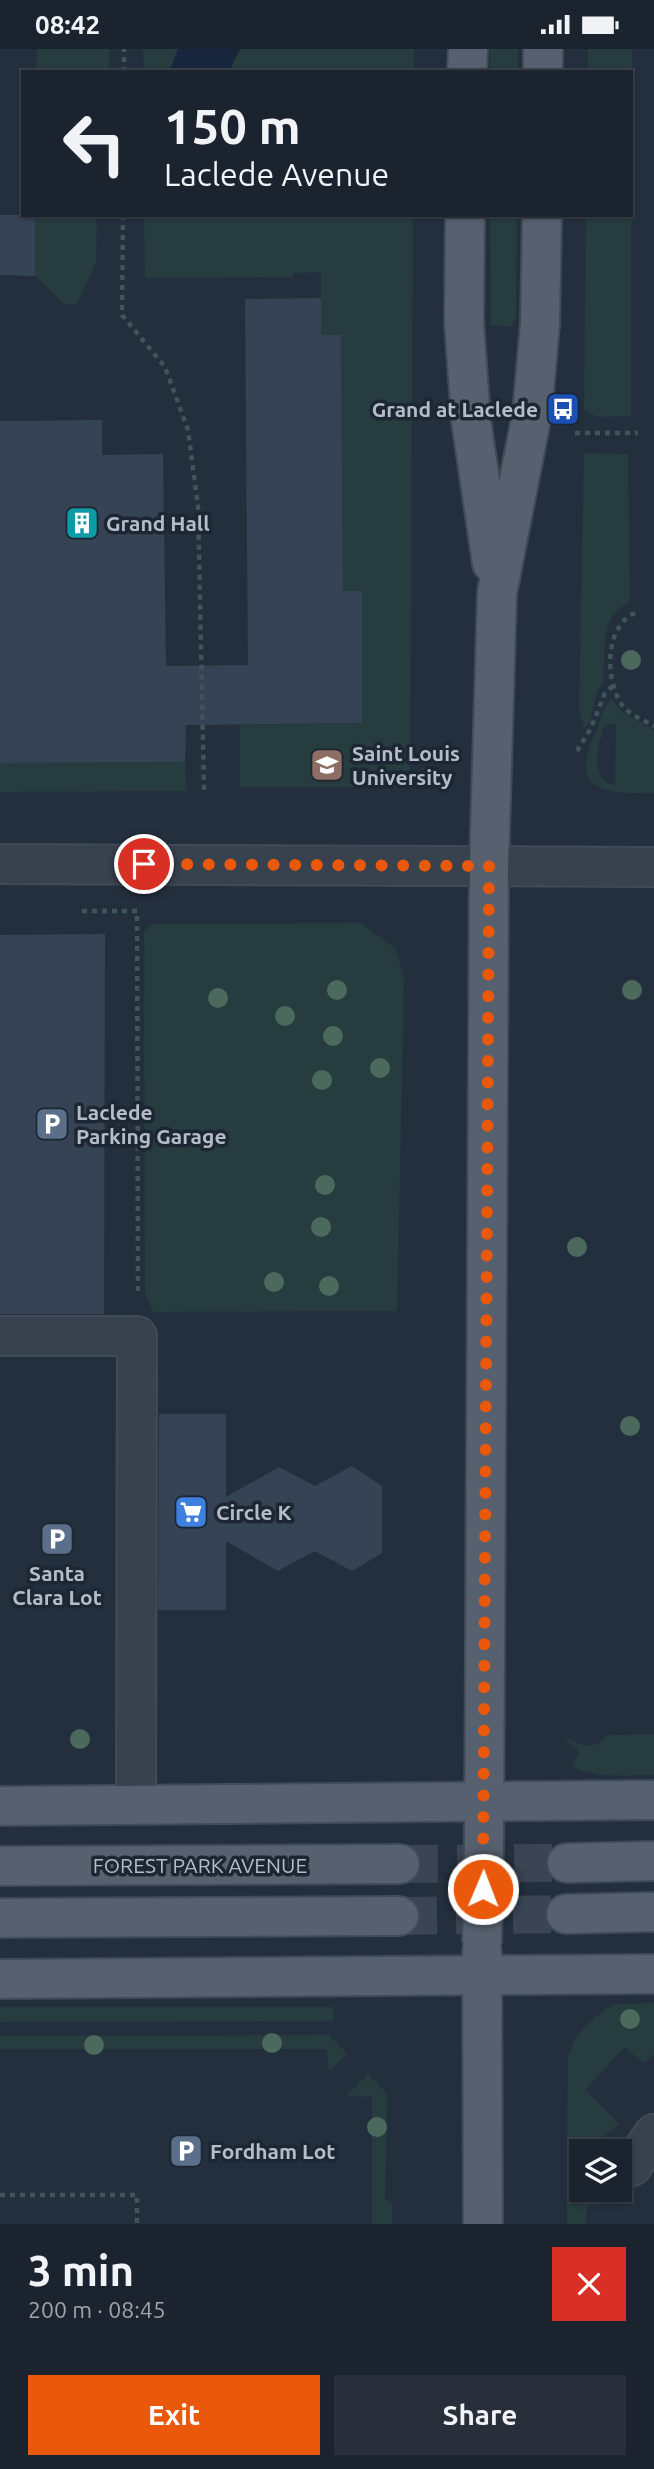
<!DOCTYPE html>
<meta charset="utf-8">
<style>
:root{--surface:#1b232e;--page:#282f3a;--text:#f1f3f6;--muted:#a0a4aa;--line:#39404a;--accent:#ea580c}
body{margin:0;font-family:Ubuntu,sans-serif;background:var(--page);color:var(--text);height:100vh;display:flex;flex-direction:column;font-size:26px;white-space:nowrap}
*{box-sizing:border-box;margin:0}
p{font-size:23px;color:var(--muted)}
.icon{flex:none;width:38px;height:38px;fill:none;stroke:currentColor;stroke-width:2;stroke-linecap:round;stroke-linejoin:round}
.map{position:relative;height:2175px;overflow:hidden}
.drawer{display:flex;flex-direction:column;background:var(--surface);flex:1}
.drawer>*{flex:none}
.hud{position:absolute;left:21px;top:21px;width:612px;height:147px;border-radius:0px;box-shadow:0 2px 5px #0004,0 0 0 2px var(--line);background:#1b232e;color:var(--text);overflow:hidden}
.controls{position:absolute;left:569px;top:2090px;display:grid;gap:14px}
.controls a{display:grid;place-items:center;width:63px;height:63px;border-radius:0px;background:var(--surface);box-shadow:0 2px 5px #0004,0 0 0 2px var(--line);font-size:35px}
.pin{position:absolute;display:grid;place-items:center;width:60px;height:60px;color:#fff;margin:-30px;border:4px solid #fff;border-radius:50%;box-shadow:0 2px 7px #0007}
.me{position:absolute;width:77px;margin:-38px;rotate:1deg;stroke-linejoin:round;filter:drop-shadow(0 0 5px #0008)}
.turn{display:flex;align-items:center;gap:24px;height:147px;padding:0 28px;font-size:32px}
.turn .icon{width:91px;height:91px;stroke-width:2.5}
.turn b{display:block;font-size:49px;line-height:60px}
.round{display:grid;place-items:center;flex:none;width:74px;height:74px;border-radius:0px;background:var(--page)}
.head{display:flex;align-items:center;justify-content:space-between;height:119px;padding:0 28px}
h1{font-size:42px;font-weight:700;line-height:52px}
.primary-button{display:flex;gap:14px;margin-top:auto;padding:14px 28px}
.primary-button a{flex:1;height:80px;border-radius:0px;background:var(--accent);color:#fff;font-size:28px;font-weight:700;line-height:80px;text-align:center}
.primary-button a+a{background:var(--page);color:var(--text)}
.status{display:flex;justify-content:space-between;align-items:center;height:49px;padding:0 35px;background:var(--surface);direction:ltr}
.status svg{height:19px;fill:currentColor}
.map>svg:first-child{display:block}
</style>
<div class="status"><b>08:42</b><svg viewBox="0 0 49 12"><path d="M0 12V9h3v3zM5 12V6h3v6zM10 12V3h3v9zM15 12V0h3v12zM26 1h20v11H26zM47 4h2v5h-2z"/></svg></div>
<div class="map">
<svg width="654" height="2175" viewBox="0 0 654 2175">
<rect width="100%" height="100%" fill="#242f3e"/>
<g fill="#263c3f" fill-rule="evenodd">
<rect x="37" y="0" width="72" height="23"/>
<polygon points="143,0 414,0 414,23 144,23"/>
<rect x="490" y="0" width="28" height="23"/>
<polygon points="588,0 632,0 632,69 632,23 588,23"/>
<polygon points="35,166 97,166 96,213 77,255 64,255 35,227"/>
<polygon points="144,166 413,166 410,738 240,738 240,676 362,674 362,543 343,542 341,286 321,286 321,223 293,224 293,228 145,229"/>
<polygon points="490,166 517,166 516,270 510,278 491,276"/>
<polygon points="586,166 631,166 631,367 597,368 584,360"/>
<polygon points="584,404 628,405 630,552 613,565 605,586 603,634 597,642 590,673 584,679 579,661"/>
<path d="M612 649 622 663 654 681V744C607 745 568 744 595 684 601 672 602 658 612 649ZM609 675 616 676 615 736C588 729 598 699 603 679Z"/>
<polygon points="185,713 186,742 0,743 0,714"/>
<polygon points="361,874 396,900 404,932 397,1262 153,1263 145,1245 144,883 151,875"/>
<path d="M654 1685V1726C627 1726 597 1730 573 1718L579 1702 570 1695 564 1687C583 1696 592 1704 607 1686Z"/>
<polygon points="654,1954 654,2006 643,2014 625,1998 585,2041 619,2075 594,2095 567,2092 568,2008 575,1990 589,1973 613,1955"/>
<polygon points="0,1958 333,1958 333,1972 0,1973"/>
<polygon points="329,1986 347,2005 329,2023 327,2000 0,2000 0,1987"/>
<polygon points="368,2025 387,2045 385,2150 392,2155 392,2175 372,2175 372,2048 347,2047"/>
<polygon points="618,2142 625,2144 625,2150 621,2155 587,2156 586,2175 567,2175 567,2147 583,2143"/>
</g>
<polygon fill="#17263c" points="178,0 240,0 232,16 232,23 169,23"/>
<g fill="#364354">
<polygon points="0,166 35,166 35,227 0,226"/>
<polygon points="321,249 321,286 341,286 343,542 362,542 362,674 186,676 185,713 0,714 0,372 102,371 102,406 163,405 166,617 248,616 245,250"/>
<polygon points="105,885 104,1265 0,1265 0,886"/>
<polygon points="159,1365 226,1365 226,1448 279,1418 315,1437 352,1417 382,1437 382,1504 352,1522 315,1502 278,1522 226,1492 226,1561 158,1561"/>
</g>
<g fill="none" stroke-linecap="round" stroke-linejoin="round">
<g stroke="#3a4453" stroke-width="38" stroke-dasharray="38 19" stroke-linecap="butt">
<polyline points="400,1815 567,1814"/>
<polyline points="399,1867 566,1865"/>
</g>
<defs>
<g id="minor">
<polyline points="0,815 654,818"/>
<polyline points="0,1287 137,1287 136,1756"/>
<polyline points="632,2117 654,2085"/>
</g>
<g id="major">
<polyline points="467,23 468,0"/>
<polyline points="543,23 543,0"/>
<polyline points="465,166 464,273 471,371 492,514"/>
<polyline points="0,1757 654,1751"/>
<polyline points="484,1787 489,817 497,544 532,365 540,275 542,166"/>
<polyline points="567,1814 654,1812"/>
<polyline points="0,1817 400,1815"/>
<polyline points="566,1865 654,1863"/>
<polyline points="0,1869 399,1867"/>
<polyline points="482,1903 483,2175"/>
<polyline points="0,1930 654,1925"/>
</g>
</defs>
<use href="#minor" stroke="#414a57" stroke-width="42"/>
<use href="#major" stroke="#414a57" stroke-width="42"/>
<g stroke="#3f5557" stroke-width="4.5" stroke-dasharray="5 5" stroke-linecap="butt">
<polyline points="124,23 124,0"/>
<polyline points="123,166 122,266 165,318 188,381 198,457 204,742"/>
<polyline points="575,384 638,384"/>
<path d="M635 564C604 578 605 631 622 656 629 666 644 671 654 677"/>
<polyline points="577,702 591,679 605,644 614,636"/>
<polyline points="82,862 137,862 138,1243"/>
<polyline points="0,2146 137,2146 137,2175"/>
</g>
<use href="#minor" stroke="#38414e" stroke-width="38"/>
<use href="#major" stroke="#56606e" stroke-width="38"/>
<defs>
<polyline id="major-bridge" points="482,1894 484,1787"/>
</defs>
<use href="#major-bridge" stroke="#414a57" stroke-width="42" stroke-linecap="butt"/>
<use href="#major-bridge" stroke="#56606e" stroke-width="38"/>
</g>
<g fill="#4b6a5d">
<circle cx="631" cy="611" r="10"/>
<circle cx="337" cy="941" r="10"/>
<circle cx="632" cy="941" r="10"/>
<circle cx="218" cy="949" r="10"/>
<circle cx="285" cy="967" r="10"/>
<circle cx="333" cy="987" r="10"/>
<circle cx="380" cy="1019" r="10"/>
<circle cx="322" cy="1031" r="10"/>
<circle cx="325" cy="1136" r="10"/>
<circle cx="321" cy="1178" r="10"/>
<circle cx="577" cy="1198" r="10"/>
<circle cx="274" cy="1233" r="10"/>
<circle cx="329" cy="1237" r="10"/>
<circle cx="630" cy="1377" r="10"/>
<circle cx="80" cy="1690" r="10"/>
<circle cx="630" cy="1970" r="10"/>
<circle cx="272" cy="1994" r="10"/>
<circle cx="94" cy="1996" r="10"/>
<circle cx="377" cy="2078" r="10"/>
</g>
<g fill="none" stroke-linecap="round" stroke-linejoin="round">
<polyline stroke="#ea580c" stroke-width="12" stroke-dasharray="0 21.6" points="144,815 489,817 483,1840"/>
</g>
<defs>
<symbol id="bus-square" viewBox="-11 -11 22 22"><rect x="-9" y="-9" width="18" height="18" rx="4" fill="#1a4fb4" stroke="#1d2633"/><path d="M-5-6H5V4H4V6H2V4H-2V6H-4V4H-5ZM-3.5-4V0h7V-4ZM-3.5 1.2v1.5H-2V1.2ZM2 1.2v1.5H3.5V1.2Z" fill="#fff"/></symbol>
<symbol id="building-square" viewBox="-11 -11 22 22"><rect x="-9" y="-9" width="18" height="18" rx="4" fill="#0f9aa8" stroke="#1d2633"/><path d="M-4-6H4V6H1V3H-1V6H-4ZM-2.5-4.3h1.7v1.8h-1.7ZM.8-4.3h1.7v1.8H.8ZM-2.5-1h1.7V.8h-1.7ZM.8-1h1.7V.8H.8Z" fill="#fff"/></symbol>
<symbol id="university-square" viewBox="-11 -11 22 22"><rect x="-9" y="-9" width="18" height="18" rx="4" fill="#8d6e63" stroke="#1d2633"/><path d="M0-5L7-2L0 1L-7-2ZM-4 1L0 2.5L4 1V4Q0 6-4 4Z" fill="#fff"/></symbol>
<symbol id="parking-square" viewBox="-11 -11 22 22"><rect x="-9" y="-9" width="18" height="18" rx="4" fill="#5c6f8a" stroke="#1d2633"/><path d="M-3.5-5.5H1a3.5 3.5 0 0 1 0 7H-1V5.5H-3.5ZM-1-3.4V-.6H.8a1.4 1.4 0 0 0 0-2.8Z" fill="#fff"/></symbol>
<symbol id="supermarket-square" viewBox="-11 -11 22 22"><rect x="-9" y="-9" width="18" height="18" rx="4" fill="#3f7fe0" stroke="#1d2633"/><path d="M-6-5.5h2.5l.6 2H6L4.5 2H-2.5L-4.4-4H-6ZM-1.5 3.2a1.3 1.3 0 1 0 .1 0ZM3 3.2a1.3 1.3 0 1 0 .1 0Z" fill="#fff"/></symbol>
</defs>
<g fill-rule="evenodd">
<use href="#bus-square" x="544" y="341" width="38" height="38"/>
<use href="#building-square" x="63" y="455" width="38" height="38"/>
<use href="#university-square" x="308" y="697" width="38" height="38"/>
<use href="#parking-square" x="33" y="1056" width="38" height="38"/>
<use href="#supermarket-square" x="172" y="1444" width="38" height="38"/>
<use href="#parking-square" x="38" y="1471" width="38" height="38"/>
<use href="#parking-square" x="167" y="2083" width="38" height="38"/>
</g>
<g text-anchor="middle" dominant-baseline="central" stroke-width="7" stroke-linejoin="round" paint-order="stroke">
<g font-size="21" font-weight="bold" fill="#b4bcc9" stroke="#1d2633" text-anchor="start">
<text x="538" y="360" text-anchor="end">Grand at Laclede</text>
<text x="106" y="474">Grand Hall</text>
<text x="352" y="704">Saint Louis<tspan x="352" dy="24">University</tspan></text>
<text x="76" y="1063">Laclede<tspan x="76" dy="24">Parking Garage</tspan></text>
<text x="216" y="1463">Circle K</text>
<text x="57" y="1524" text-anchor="middle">Santa<tspan x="57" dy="24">Clara Lot</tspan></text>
<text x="210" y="2102">Fordham Lot</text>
</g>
<g font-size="21" fill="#b4bcc9" stroke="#1d2633">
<text x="200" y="1816">FOREST PARK AVENUE</text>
</g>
</g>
</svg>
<div class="controls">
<a><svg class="icon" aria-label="layers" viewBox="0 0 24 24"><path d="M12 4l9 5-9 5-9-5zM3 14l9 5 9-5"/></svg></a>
</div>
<div class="pin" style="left:144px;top:815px;background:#d93025"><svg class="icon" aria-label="arrive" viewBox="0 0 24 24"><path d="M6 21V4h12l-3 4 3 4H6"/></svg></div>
<svg class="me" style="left:483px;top:1840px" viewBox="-20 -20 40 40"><circle r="17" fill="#ea580c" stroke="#fff" stroke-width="3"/><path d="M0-11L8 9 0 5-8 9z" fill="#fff"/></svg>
<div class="hud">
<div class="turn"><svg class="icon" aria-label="left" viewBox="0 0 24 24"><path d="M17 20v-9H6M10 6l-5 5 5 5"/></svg><div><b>150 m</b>Laclede Avenue</div></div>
</div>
</div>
<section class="drawer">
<div class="head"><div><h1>3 min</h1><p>200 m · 08:45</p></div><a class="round" style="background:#d93025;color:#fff"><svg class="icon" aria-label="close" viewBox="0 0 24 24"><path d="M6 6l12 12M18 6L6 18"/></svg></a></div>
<div class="primary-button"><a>Exit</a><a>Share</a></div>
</section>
